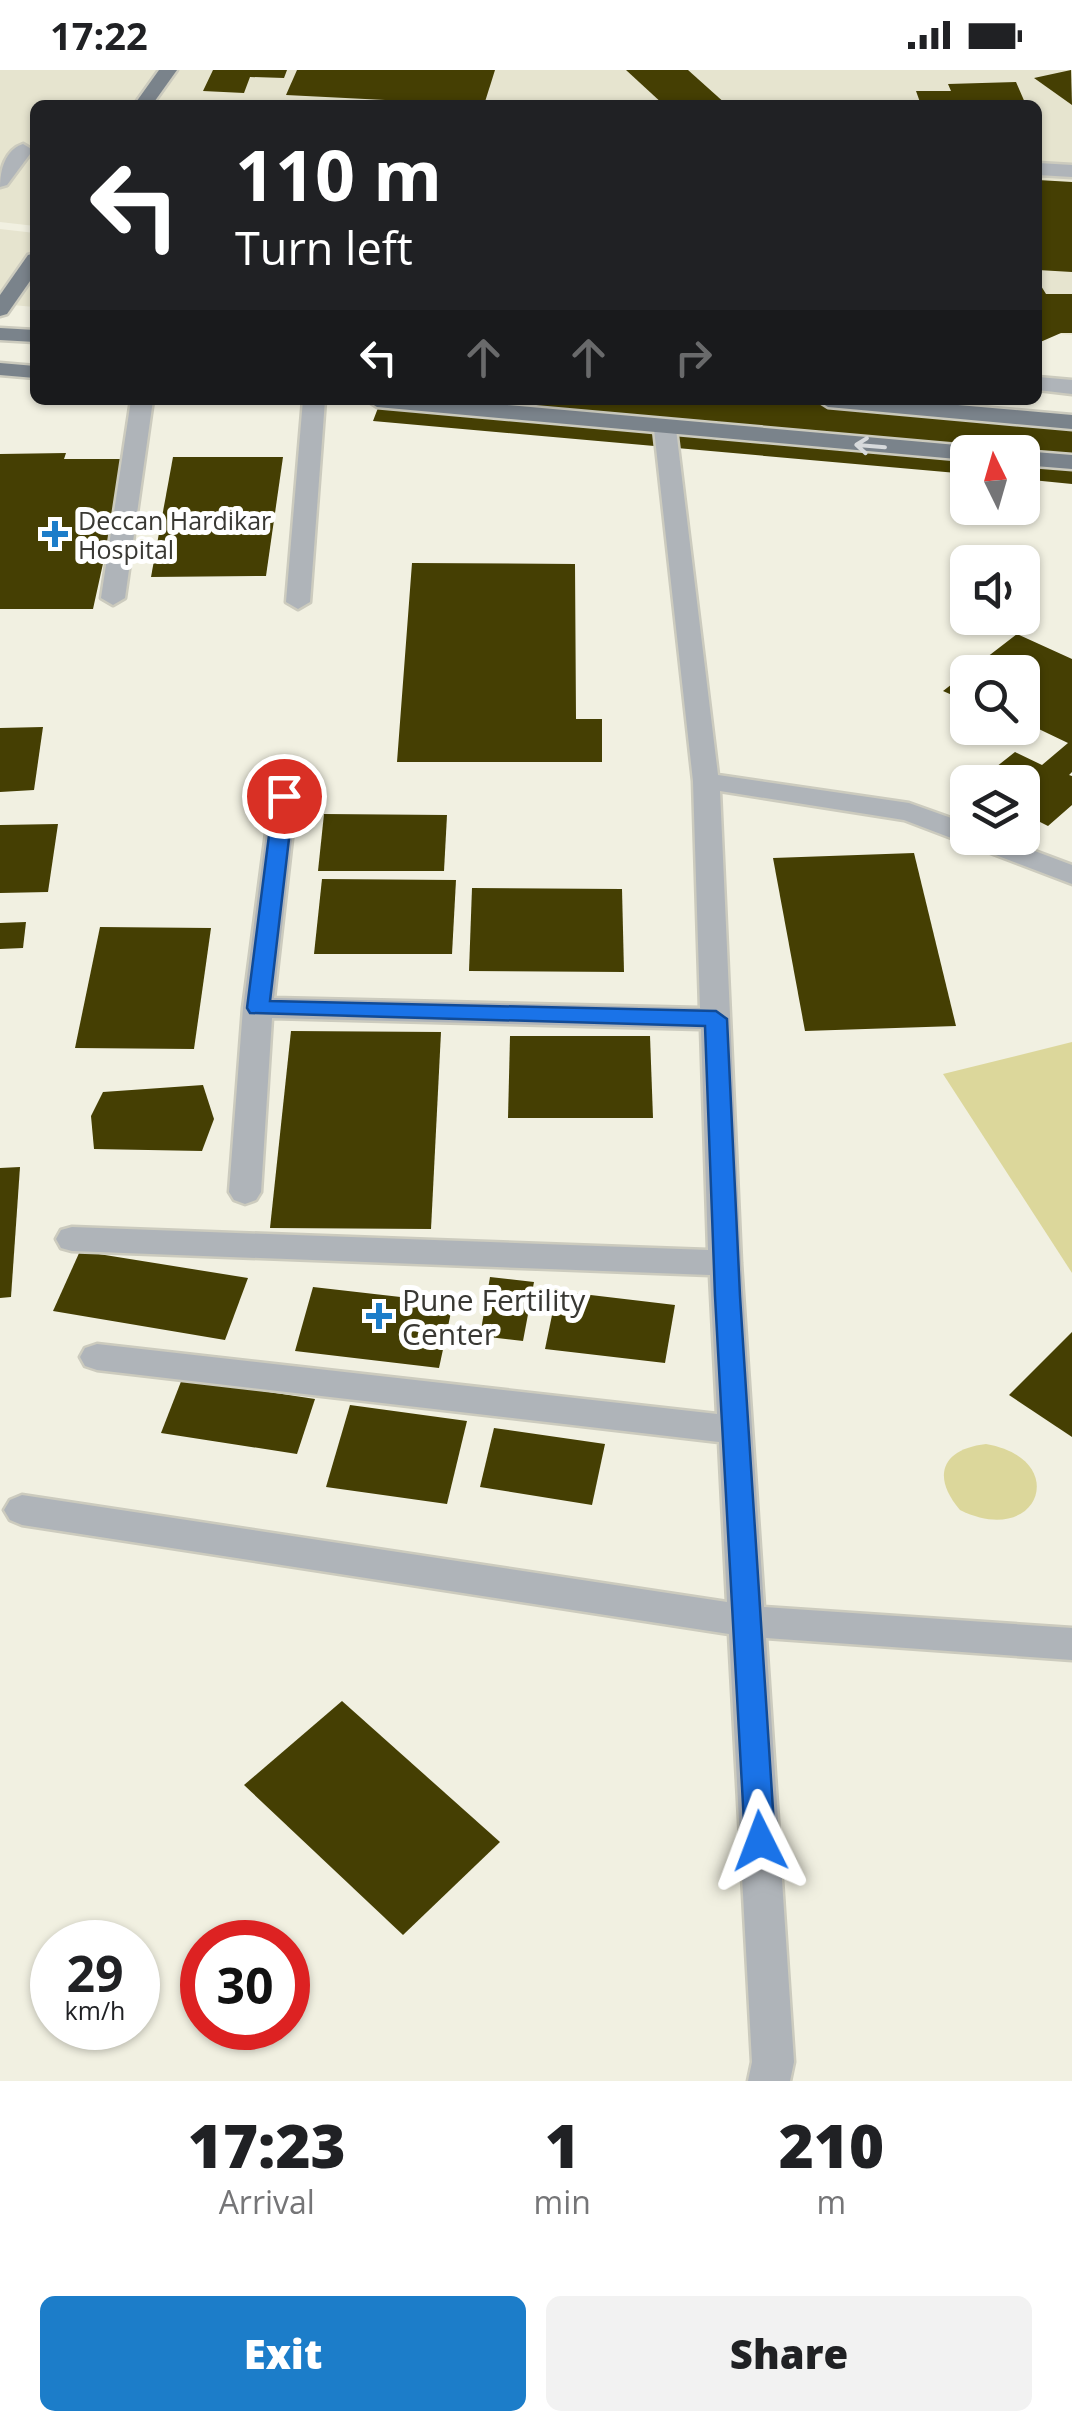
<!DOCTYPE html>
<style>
:root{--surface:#fff;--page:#f2f2f2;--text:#202124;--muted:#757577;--accent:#1c7dc9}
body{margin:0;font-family:"Open Sans",sans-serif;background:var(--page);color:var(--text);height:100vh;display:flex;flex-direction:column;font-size:38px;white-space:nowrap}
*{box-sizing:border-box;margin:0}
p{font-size:32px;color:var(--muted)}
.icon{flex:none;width:55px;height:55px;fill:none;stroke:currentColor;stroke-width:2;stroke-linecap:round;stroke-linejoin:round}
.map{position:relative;height:2011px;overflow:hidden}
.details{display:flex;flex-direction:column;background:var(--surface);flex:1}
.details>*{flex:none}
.top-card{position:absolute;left:30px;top:30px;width:1012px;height:305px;border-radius:15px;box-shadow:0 2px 8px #0004;background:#202124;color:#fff;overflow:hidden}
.needle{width:65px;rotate:355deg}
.controls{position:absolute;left:950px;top:365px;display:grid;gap:20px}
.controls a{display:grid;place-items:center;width:90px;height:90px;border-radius:15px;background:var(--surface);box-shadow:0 2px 8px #0004;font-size:50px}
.speed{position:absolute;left:30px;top:1850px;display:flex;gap:20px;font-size:50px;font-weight:700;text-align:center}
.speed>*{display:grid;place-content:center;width:130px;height:130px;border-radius:50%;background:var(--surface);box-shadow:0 2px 8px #0004;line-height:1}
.speed small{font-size:25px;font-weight:400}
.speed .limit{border:15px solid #d22;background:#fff;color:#111}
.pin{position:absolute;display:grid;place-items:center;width:85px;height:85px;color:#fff;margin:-42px;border:5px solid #fff;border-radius:50%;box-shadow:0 2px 10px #0007}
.me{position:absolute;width:110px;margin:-55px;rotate:357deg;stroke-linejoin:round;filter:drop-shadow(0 0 8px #0008)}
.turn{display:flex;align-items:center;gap:35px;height:210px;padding:0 40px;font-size:45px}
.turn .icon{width:130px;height:130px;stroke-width:2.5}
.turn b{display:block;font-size:70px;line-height:85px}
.lanes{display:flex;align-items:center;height:95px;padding:0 40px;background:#0003;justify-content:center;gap:50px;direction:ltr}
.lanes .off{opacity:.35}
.eta{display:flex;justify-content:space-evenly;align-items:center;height:170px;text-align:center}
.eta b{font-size:60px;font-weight:800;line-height:70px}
.primary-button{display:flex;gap:20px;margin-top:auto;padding:20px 40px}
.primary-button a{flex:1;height:115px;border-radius:15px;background:var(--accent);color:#fff;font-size:40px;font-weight:800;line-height:115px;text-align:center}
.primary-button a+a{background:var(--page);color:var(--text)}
.status{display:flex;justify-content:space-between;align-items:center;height:70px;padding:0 50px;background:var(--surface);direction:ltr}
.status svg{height:28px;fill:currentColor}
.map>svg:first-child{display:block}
</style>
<div class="status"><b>17:22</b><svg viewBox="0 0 49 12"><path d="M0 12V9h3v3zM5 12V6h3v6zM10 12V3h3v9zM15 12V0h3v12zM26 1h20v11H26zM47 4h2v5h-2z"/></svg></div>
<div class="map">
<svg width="1072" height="2011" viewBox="0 0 1072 2011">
<rect width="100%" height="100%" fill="#f1f0e1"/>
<g fill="#e6e4cf">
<polygon points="0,0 1072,0 1072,265 1038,262 1038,35 35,35 35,156 0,152"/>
<polygon points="0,159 35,163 35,237 0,234"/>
</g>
<g fill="#dcd79b">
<polygon points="1072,972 1072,1203 943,1004"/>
<path d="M986 1374C1072 1389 1039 1479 960 1440 931 1406 942 1379 986 1374Z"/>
</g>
<g fill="#453f03">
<polygon points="213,0 287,0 284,8 250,7 244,23 203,21"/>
<polygon points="297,0 495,0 484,35 286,25"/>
<polygon points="626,0 688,0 727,35 664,35"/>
<polygon points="1071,0 1072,35 1034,8"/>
<polygon points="1016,12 1026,35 921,35 916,21 951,21 948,14"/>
<polygon points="1038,110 1072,112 1072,202 1038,200"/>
<polygon points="1038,211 1046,224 1072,224 1072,263 1061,263 1038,273"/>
<polygon points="381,330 865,330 1072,348 1072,414 1022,409 1022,382 968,382 968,404 373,351"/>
<polygon points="66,383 64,389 126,389 93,539 0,539 0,384"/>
<polygon points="173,387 283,387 266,506 151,507"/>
<polygon points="412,493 575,494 576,649 602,649 602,692 397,692"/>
<polygon points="1017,564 1072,589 1072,702 1069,705 1072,706 1072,735 1048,756 1022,743 1022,712 977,712 1015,682 1042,695 1068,673 1022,651 1022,602 968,602 968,632 943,621"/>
<polygon points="43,657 34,720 0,722 0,658"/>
<polygon points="324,744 447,745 444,801 318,801"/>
<polygon points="58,754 48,822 0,823 0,755"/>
<polygon points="914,783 956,956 805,961 773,788"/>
<polygon points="322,809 456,810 452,884 314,884"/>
<polygon points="472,818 622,819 624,902 469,901"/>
<polygon points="26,852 23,878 0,879 0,853"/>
<polygon points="100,857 211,858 194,979 75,978"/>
<polygon points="291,961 441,962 431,1159 270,1158"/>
<polygon points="510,966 650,966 653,1048 508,1048"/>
<polygon points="203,1015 214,1049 202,1081 94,1079 91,1046 103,1022"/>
<polygon points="20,1097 11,1227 0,1228 0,1098"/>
<polygon points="80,1181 248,1208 225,1270 53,1241"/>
<polygon points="490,1207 534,1212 523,1271 480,1266"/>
<polygon points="313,1217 453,1233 439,1298 295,1281"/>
<polygon points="557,1221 675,1235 665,1293 545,1279"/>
<polygon points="1072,1262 1072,1367 1009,1325"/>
<polygon points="182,1309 315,1329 297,1384 161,1363"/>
<polygon points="350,1335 467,1351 447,1434 326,1417"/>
<polygon points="494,1358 605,1374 592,1435 480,1417"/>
<polygon points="342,1631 500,1772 403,1865 244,1715"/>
</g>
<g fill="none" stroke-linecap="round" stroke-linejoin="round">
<defs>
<g id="minor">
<path d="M23 74 33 80 7 115 0 117C0 100 5 80 23 74Z"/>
<polygon points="1038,93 1072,95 1072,107 1038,105"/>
<polygon points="1038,307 1072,310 1072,324 1038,320"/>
<polygon points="131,330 153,330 125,528 113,535 101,528"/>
<polygon points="303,330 325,330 310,532 298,539 286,532"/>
<polygon points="665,352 676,359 718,705 909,733 968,754 968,768 1000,768 1072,795 1072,814 904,750 720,721 741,1193 764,1537 1072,1558 1072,1590 766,1568 794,1992 790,2011 748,2011 752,1992 729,1564 22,1455 10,1450 4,1440 10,1430 22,1425 727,1532 719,1372 97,1300 85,1296 80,1287 85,1278 97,1274 717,1344 710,1205 72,1181 61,1178 56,1169 61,1160 72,1157 708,1180 701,959 272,948 261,1122 256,1130 245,1134 234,1130 229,1122 243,938 271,725 275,719 284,717 297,725 274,928 700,938 693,711 654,359"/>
</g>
<g id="major">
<polygon points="159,0 177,0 152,35 134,35"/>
<polygon points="35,183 35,204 7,244 0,246 0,225 28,185"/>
<polygon points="0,258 35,260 35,272 0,270"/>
<polygon points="0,293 35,296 35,308 0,305"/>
<polygon points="366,330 451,330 968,376 979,382 968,382 968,390 377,337"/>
<polygon points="817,330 901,330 1072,345 1072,359 828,337"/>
<polygon points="1022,381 1072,385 1072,399 1022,395 1022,382 1017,382"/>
</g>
</defs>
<use href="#minor" stroke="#cccbbe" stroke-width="5"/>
<use href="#major" stroke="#cccbbe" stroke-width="5"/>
<use href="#minor" fill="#afb4b9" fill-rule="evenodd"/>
<use href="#major" fill="#7a838b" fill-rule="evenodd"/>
</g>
<defs><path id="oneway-shaft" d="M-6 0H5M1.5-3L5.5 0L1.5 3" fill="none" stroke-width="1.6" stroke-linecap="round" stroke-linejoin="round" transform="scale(2.5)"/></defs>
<use stroke="#d7dadc" href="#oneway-shaft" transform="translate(870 376) rotate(-175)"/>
<polygon fill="#1a73e8" stroke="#114b97" stroke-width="2.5" points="284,719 294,726 270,931 716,941 727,949 740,1226 775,1771 770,1781 760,1785 749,1781 745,1771 715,1226 705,956 250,943 247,938 274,726"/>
<g fill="#1c7dc9" stroke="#fff" stroke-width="4">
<path d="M50 449h10v10h10v10h-10v10h-10v-10h-10v-10h10z"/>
<path d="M374 1231h10v10h10v10h-10v10h-10v-10h-10v-10h10z"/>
</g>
<g text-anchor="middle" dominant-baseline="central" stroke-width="10" stroke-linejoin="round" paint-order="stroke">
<g font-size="25" fill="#393833" stroke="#fff" text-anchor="start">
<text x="78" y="450">Deccan Hardikar<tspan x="78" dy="29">Hospital</tspan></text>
</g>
<g font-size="30" fill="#393833" stroke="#fff" text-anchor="start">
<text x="402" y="1229">Pune Fertility<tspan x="402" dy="34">Center</tspan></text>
</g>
</g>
</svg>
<div class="controls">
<a><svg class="needle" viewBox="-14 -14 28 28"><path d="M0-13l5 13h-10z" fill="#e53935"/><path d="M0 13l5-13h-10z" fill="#757577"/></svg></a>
<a><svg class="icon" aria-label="sound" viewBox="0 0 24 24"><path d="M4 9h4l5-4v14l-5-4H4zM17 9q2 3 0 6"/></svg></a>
<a><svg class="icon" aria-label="search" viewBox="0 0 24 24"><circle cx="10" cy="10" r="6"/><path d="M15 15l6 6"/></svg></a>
<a><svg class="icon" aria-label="layers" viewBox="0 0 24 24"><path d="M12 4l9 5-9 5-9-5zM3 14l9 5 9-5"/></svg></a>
</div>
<div class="speed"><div>29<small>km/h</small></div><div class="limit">30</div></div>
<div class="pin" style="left:284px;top:726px;background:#d93025"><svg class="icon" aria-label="arrive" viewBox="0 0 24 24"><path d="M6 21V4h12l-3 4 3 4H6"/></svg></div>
<svg class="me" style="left:760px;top:1771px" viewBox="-20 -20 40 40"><path d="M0-17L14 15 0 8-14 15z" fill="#1a73e8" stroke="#fff" stroke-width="4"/></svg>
<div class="top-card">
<div class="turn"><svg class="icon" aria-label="left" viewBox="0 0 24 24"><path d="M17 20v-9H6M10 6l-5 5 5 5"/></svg><div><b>110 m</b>Turn left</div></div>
<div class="lanes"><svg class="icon" aria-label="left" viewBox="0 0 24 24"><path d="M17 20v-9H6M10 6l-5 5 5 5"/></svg><svg class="icon off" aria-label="ahead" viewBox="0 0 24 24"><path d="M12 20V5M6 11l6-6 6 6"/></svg><svg class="icon off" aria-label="ahead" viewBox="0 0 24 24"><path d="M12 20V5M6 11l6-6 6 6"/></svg><svg class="icon off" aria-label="right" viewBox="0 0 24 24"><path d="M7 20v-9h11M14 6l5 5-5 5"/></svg></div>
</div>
</div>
<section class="details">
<div class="eta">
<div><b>17:23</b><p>Arrival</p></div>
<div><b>1</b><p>min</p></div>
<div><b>210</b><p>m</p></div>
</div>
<div class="primary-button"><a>Exit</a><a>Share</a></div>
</section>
